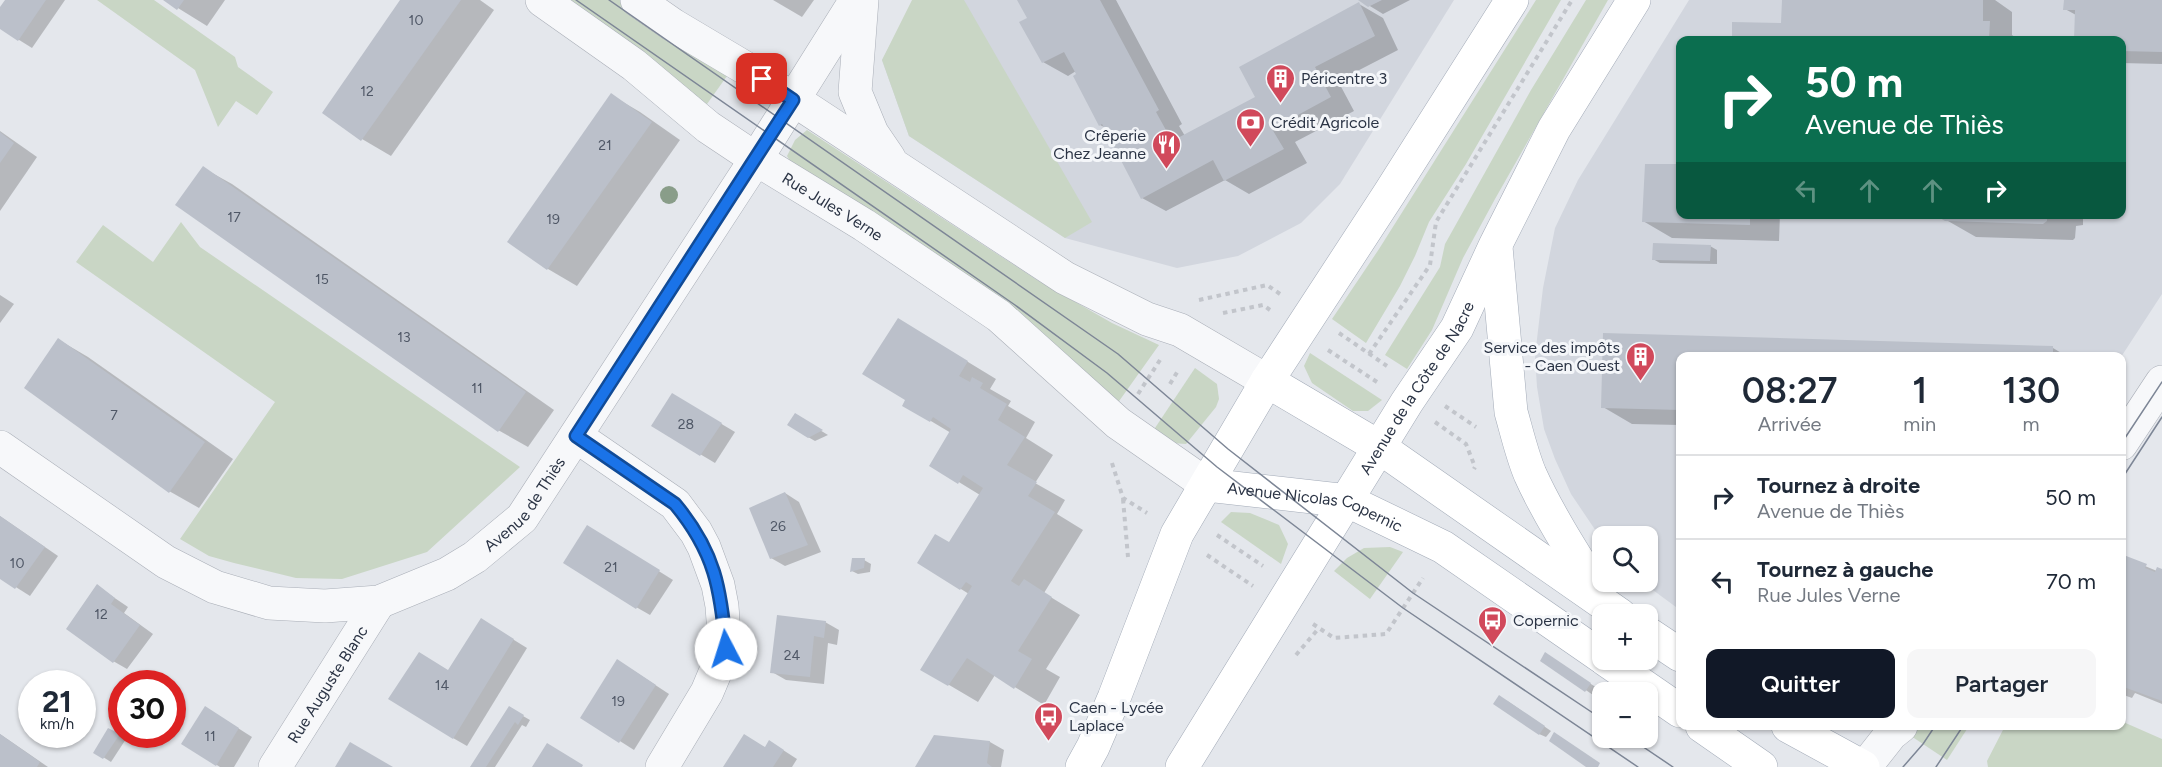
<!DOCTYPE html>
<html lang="fr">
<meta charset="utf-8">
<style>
:root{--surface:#fff;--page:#f6f6f7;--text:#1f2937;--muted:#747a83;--line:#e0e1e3;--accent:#111827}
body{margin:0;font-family:Figtree,sans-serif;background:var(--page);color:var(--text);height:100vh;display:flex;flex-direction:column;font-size:22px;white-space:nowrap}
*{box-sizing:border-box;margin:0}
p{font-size:20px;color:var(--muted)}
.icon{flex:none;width:33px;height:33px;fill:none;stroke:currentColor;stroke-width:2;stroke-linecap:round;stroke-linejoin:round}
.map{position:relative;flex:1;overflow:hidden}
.details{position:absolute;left:1676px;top:352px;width:450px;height:378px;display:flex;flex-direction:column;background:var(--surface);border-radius:12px;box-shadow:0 2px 4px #0004}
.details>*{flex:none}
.hud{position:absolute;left:1676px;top:36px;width:450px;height:183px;border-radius:12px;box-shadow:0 2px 4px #0004;background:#0b6e4f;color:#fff;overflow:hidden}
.controls{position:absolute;left:1592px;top:526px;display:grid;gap:12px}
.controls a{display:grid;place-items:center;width:66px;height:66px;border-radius:12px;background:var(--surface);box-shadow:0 2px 4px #0004;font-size:30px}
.speed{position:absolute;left:18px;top:670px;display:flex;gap:12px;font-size:30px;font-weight:700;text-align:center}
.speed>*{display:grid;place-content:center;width:78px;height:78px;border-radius:50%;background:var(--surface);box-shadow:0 2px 4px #0004;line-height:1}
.speed small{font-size:15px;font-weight:400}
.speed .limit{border:9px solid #d22;background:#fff;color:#111}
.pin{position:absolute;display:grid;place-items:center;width:51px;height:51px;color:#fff;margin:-26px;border-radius:12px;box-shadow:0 3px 9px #0006}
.me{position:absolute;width:66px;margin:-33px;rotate:355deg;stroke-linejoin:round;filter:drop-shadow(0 0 4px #0008)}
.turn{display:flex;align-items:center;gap:21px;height:126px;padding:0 30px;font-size:27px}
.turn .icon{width:78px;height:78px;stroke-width:2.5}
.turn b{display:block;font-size:42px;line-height:51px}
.lanes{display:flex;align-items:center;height:57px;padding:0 30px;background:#0003;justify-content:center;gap:30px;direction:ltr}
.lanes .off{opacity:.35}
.eta{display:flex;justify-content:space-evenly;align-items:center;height:102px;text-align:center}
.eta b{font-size:36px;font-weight:600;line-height:42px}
.button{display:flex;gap:12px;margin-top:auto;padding:12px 30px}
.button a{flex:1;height:69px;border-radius:12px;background:var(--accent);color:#fff;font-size:24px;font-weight:600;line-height:69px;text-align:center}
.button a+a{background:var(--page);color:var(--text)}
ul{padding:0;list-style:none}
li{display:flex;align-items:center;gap:18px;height:84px;padding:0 30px;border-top:2px solid var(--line)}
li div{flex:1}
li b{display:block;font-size:22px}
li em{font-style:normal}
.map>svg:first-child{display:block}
</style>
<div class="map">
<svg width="2162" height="767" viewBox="0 0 2162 767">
<rect width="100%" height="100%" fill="#e4e7ec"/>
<g fill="#d2d6de" fill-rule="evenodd">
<polygon points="914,0 1454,0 1340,184 1301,223 1238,256 1177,268 1065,238 909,136 882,60"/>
<path d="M1689 0H2162V294L2121 357H1680V610L1642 582H1647V537H1602V540L1571 494 1555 459 1544 429 1537 387 1535 356 1543 288 1555 228 1578 180ZM1680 40H2121V214H1680Z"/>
</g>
<g fill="#c9d6c5">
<polygon points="97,0 154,0 235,57 238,67 273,92 257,115 236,101 218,127 195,70"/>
<polygon points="554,0 627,0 732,69 702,111"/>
<polygon points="912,0 964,0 1092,222 1065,238 909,136 882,60"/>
<polygon points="1536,0 1561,0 1466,164 1429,222 1415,256 1400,286 1366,343 1332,319 1379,249"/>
<polygon points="1586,0 1608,0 1495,199 1463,258 1432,330 1407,369 1385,355 1440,267 1445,244 1531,90"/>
<polygon points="807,130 1037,280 1112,323 1159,345 1117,404 794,168 787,156 795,140"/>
<polygon points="181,222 200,247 520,467 427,552 342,579 296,578 234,563 209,556 180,539 275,402 76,262 103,225 153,262"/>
<polygon points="1310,353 1382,400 1368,411 1353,411 1312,383 1304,366"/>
<polygon points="1195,368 1217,384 1219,399 1216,407 1186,444 1171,443 1153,431"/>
<polygon points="1231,512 1250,513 1279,525 1288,544 1281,564 1221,522"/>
<polygon points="1390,547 1403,552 1370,599 1334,571 1347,558 1364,548"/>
<polygon points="2121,721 2162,739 2162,767 1988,767 1987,761 2005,726 2121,726"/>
<polygon points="1915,726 1969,726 1947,760 1908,734"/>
</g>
<g fill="#0003">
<polygon points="7,0 65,0 32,48 0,28 0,10"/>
<polygon points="165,0 225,0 207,26"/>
<polygon points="402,0 480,0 494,10 391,156 362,139 324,112"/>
<polygon points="773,0 814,0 802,17"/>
<polygon points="1019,0 1116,0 1182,124 1179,126 1185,136 1257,97 1359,4 1383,18 1398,50 1338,81 1354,111 1295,142 1307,163 1249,194 1225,180 1166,211 1142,198 1106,128 1100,125 1076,71 1068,76 1043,62 1029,18"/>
<polygon points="1360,0 1410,0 1383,14"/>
<polygon points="1783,0 1995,0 2012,12 2012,35 2019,40 1733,40 1734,24 1783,25"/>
<polygon points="2065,0 2162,0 2162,64 2121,63 2121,40 2075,40 2076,15 2065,9"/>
<polygon points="611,95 640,112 680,140 577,286 548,269 509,242"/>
<polygon points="0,131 37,157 0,211"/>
<polygon points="1680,166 1680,214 1780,214 1779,241 1672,238 1643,221"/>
<polygon points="203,168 232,184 554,410 528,447 498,430"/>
<polygon points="1941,214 2083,214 2083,225 2076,226 2075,238 2073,240 1976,237 1941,217"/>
<polygon points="1710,246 1717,250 1717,264 1660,263 1653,259"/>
<polygon points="0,295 14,304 0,323"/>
<polygon points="1605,334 2053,348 2068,357 1680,357 1680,425 1632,424 1603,407"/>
<polygon points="927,337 996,379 990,389 1011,401 1008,406 1035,422 1026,438 1053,455 1035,483 1065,500 1057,514 1083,530 1044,593 1080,615 1046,669 1060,677 1044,705 995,675 978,702 922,669 969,594 919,563 950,544 980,495 931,465 951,433 904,405"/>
<polygon points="59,340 88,357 233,459 199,508 169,491"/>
<polygon points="673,395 735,432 715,463 653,426"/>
<polygon points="795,415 828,435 815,441 808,437"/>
<polygon points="785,493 799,502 821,552 785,566 771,558"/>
<polygon points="0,516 58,556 30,596 0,577"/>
<polygon points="601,535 673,580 650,615 636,607"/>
<polygon points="2121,556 2157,571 2162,571 2162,704 2135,693 2132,698 2121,694"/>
<polygon points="864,560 871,564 870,572 858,574 852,571"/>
<polygon points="97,586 128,607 124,613 153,634 127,669 113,661"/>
<polygon points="825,622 839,630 837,645 828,643 824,684 786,680 772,672"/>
<polygon points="495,628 527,648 467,746 453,738 449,672"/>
<polygon points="1552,658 1597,688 1593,695 1542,660"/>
<polygon points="631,669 669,694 634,750 582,717"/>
<polygon points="1506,700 1551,731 1546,737 1539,734"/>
<polygon points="509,708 530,720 526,727 522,725 495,767 472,767"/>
<polygon points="219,716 252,737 234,767 220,767 183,743"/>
<polygon points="1647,723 1654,727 1650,733 1647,731"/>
<polygon points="109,730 126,739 111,762 95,752"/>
<polygon points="0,734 48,767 0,767"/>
<polygon points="935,737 990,742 1004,750 1001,767 917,767"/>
<polygon points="766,748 783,750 797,759 792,767 725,767"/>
</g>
<g fill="#bbc0ca">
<polygon points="5,0 46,0 18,41 0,29 0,7"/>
<polygon points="163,0 184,0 177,10"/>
<polygon points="400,0 461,0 361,141 322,113"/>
<polygon points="1017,0 1100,0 1159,110 1156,112 1172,141 1255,97 1239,67 1359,2 1375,36 1315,67 1331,97 1272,129 1284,149 1224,181 1213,160 1141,199 1102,124 1099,126 1073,76 1076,74 1064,52 1042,63 1019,22 1027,18"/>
<polygon points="1358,0 1382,0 1368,7"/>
<polygon points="1782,0 1983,0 1983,21 1990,21 1989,40 1732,40 1732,22 1781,23"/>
<polygon points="2064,0 2162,0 2162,52 2121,51 2121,40 2074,40 2075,10 2063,10"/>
<polygon points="611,93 652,122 547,270 507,242"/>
<polygon points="0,132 14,143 0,163"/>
<polygon points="1645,164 1680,164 1680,214 1750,214 1750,225 1642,222"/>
<polygon points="203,166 526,392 498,432 175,205"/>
<polygon points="1940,214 2047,214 2047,221 2043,224 1945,221 1940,218"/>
<polygon points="1653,243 1711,245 1710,261 1652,260"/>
<polygon points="898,318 968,361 959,376 970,382 972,377 983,383 980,388 1007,404 998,420 1025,437 1007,465 1037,482 1028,496 1055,512 1011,581 1019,586 1024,579 1052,597 1018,651 1032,659 1014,689 967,658 948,686 920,670 972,586 966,582 960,590 917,563 935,534 949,542 983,488 963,475 958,484 929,466 951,429 933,417 930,422 902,406 905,400 862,374"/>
<polygon points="1603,333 2053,346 2053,357 1680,357 1680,410 1601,408"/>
<polygon points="58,338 205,442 169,493 24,388"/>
<polygon points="672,393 722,423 700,456 651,426"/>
<polygon points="795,413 823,430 808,438 787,425"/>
<polygon points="785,492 808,545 770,559 749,508"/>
<polygon points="0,516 45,547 15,589 0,579"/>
<polygon points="587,525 660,570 636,609 563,563"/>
<polygon points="2121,554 2147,564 2145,568 2155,572 2157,567 2162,569 2162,701 2121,686"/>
<polygon points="852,558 865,558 864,568 850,572"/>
<polygon points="97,584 115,598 111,604 140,625 113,663 66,629"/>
<polygon points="777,615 826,621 824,638 814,636 810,677 770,673"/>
<polygon points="481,618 514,639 453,739 388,699 419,652 448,670"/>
<polygon points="1545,652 1591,683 1585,692 1540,661"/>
<polygon points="617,659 656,685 619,743 580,718"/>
<polygon points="1499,695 1545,726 1539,735 1493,704"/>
<polygon points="205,706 239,728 216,766 181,744"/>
<polygon points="509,706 524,715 518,725 515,722 486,767 470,767"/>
<polygon points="108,728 120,734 103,759 93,753"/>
<polygon points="1554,732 1600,763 1598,767 1586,767 1549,741"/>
<polygon points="0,734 40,762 37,767 0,767"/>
<polygon points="744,734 765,747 769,740 784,750 773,767 723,767"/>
<polygon points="934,735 990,741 987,763 992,767 915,767"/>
<polygon points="350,742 393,767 335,767"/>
<polygon points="547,743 583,765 582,767 532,767"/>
</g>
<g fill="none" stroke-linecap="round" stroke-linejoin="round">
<defs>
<g id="minor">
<path id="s1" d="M542 0 634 65 708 127 756 159 864 225 999 316 1118 423 1207 485"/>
<polyline points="637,0 673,25 747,69 1065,278 1147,319 1180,330 1267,381"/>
<polyline points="862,0 855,92 872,133 889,158"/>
<polyline points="576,436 675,504 696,532 704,547 718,585 722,606 725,649 707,692 662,767"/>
<polyline points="2121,444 2162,382"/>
<path id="s2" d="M0 447 166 562 215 587 269 603 325 606 379 602 447 574 475 557 522 518 756 159 856 0"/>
<path id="s3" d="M275 767 379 602"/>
<polyline points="1865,767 1891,734 1901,726"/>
</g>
<g id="major">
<path d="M1496 247 1511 412C1517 433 1522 455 1530 474 1548 514 1575 556 1599 594"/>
<polyline points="1267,381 1379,447 1620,615"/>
<path id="s4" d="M1207 485 1348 501 1443 547 1602 657"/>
<polyline points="1647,633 1680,655"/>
<polyline points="1606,660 1680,711"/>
<polyline points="1702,726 1761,767"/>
<polyline points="1788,726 1863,767"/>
<polyline points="1082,767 1093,747 1114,698 1177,534 1267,381 1389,194 1512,0"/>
<path id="s5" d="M1182 767 1407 402 1457 328 1495 246 1554 129 1634 0"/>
</g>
</defs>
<use href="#minor" stroke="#a9aeb7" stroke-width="34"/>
<use href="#major" stroke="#a3abb8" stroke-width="34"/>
<g stroke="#c2c5cb" stroke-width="4" stroke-dasharray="4.5 4.5" stroke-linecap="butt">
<polyline points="1199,300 1267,285 1280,294"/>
<polyline points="1223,313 1263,305 1270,310"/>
<polyline points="1339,333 1387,366"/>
<polyline points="1328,350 1377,382"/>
<polyline points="1369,354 1430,265 1436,222 1572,0"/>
<polyline points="1170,384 1179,369"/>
<polyline points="1138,394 1160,360"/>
<polyline points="1445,406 1476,427"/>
<polyline points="1435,422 1466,444 1475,467 1474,469"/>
<polyline points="1112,463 1123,498 1147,513"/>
<polyline points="1123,499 1128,557"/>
<polyline points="1217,535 1263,566"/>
<polyline points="1207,555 1253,586"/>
<polyline points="1313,624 1334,638 1386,634 1423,578"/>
<polyline points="1296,655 1319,628"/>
</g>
<use href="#minor" stroke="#f7f8fa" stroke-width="33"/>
<use href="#major" stroke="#fff" stroke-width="33"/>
<g stroke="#7d8696" stroke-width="1.5">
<polyline points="576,0 1015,305 1107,373 1217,467 1403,608 1638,767"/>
<polyline points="609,0 1118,354 1228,449 1413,593 1602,719"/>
<polyline points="2121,444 2162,382"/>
<polyline points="2121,480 2162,417"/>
<polyline points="1630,738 1673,767"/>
<polyline points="1903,767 1923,744 1935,726"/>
<polyline points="1936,767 1963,726"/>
</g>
</g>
<circle fill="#899d89" cx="669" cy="195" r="9"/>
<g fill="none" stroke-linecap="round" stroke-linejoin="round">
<defs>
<path id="route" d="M726 649C721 589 715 552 675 504L576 436 793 100 762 79"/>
</defs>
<use href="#route" stroke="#114b97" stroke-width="15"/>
<use href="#route" stroke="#1a73e8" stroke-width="10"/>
</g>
<defs>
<symbol id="building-pin" viewBox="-11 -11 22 30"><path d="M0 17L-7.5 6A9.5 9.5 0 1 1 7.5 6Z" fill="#d1495b" stroke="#f4f6f9"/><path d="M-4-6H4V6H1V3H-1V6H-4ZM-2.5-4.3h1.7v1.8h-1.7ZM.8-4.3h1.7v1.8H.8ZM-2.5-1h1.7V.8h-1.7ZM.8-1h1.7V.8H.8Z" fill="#fff"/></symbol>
<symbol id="bank-pin" viewBox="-11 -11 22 30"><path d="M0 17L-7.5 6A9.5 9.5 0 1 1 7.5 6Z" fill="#d1495b" stroke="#f4f6f9"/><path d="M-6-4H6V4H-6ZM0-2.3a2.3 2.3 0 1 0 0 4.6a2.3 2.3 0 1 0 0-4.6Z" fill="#fff"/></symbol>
<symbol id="restaurant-pin" viewBox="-11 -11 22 30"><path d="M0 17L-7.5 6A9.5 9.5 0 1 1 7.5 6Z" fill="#d1495b" stroke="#f4f6f9"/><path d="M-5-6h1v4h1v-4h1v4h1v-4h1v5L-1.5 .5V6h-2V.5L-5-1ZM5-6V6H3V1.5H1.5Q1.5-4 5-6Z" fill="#fff"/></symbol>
<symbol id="bus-pin" viewBox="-11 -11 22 30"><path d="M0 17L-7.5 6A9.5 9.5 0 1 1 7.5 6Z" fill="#d1495b" stroke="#f4f6f9"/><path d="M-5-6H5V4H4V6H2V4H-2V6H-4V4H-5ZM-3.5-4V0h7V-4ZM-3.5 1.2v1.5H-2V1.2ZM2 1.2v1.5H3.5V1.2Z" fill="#fff"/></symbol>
</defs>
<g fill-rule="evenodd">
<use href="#building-pin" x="1264" y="62" width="33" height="45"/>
<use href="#bank-pin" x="1234" y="106" width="33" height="45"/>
<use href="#restaurant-pin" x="1150" y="128" width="33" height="45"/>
<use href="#building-pin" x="1624" y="340" width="33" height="45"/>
<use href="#bus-pin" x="1476" y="604" width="33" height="45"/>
<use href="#bus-pin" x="1032" y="700" width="33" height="45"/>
</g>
<g text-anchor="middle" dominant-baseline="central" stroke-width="6" stroke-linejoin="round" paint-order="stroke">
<g font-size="14" fill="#4f5766">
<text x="416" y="20">10</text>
<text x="367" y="91">12</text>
<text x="605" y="145">21</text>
<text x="234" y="217">17</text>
<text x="553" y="219">19</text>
<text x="322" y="279">15</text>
<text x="404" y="337">13</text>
<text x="477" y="388">11</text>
<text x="114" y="415">7</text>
<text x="686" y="424">28</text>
<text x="778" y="526">26</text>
<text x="17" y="563">10</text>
<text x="611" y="567">21</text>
<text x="101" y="614">12</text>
<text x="792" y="655">24</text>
<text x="442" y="685">14</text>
<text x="618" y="701">19</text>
<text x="210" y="736">11</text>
</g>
<g font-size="16" fill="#2b3445" stroke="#f4f6f9" text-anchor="start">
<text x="1301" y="78">Péricentre 3</text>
<text x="1271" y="122">Crédit Agricole</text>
<text x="1146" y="135" text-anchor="end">Crêperie<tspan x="1146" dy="18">Chez Jeanne</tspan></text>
<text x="1620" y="347" text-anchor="end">Service des impôts<tspan x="1620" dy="18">- Caen Ouest</tspan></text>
<text x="1513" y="620">Copernic</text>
<text x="1069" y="707">Caen - Lycée<tspan x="1069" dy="18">Laplace</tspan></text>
</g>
<g font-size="16" fill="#2b3445" stroke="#f4f6f9">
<text stroke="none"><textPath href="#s1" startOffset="357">Rue Jules Verne</textPath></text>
<text stroke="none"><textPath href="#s5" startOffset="446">Avenue de la Côte de Nacre</textPath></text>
<text stroke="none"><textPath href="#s2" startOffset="603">Avenue de Thiès</textPath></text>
<text stroke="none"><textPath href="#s4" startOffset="111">Avenue Nicolas Copernic</textPath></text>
<text stroke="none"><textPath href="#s3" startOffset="98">Rue Auguste Blanc</textPath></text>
</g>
</g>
</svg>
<div class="controls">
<a><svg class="icon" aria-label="search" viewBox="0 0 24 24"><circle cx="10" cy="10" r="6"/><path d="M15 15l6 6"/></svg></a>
<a>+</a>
<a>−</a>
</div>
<div class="speed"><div>21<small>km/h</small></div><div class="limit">30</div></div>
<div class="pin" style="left:762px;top:79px;background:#d93025"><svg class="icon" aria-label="arrive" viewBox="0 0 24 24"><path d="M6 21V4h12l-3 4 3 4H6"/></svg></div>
<svg class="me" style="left:726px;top:649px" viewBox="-20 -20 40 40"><circle r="19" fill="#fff"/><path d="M0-13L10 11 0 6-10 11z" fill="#1a73e8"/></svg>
<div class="hud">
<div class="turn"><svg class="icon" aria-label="right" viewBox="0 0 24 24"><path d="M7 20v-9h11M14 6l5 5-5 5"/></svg><div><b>50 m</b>Avenue de Thiès</div></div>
<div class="lanes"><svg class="icon off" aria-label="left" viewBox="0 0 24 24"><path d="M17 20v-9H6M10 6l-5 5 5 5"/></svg><svg class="icon off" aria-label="ahead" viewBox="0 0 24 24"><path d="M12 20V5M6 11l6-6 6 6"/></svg><svg class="icon off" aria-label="ahead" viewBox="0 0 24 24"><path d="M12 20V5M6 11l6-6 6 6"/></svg><svg class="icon" aria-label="right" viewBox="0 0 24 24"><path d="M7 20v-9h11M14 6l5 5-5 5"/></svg></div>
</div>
<section class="details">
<div class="eta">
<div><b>08:27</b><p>Arrivée</p></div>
<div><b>1</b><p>min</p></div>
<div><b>130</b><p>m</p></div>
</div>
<ul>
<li><svg class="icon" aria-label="right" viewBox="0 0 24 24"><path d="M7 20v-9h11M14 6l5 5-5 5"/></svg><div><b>Tournez à droite</b><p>Avenue de Thiès</p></div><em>50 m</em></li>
<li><svg class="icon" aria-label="left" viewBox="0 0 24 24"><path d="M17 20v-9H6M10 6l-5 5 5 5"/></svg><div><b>Tournez à gauche</b><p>Rue Jules Verne</p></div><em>70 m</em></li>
</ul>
<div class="button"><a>Quitter</a><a>Partager</a></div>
</section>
</div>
